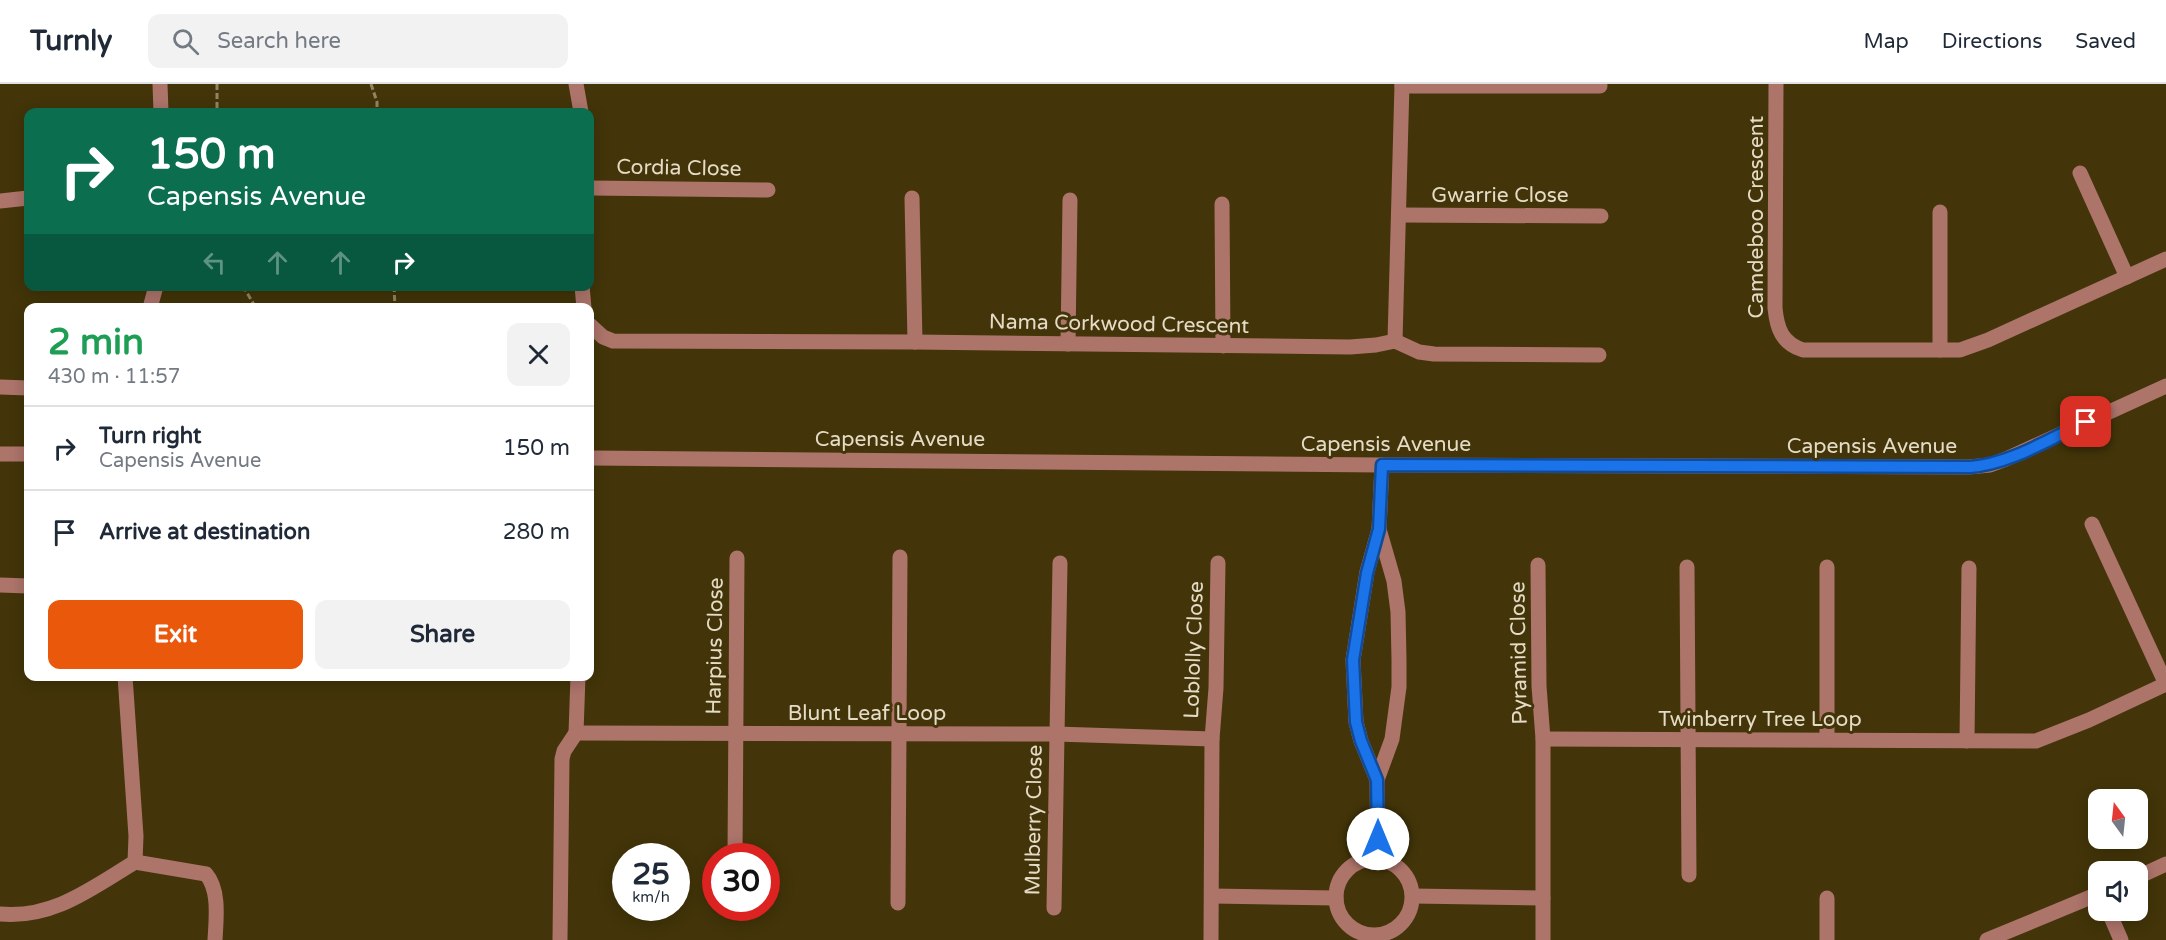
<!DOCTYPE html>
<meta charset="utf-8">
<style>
:root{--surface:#fff;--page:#f2f2f3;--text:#1f2937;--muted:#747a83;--line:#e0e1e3;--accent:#ea580c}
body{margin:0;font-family:"Varela Round",sans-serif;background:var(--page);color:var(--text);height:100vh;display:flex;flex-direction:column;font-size:22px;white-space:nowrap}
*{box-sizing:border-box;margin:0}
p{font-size:20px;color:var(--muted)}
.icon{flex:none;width:33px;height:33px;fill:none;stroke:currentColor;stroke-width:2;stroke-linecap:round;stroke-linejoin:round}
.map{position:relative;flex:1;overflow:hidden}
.drawer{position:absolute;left:24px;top:219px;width:570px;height:378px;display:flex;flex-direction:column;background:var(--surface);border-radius:12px;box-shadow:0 3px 15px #0003}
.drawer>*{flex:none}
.top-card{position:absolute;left:24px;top:24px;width:570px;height:183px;border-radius:12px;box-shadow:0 3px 15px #0003;background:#0b6e4f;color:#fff;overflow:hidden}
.needle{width:39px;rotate:345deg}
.tools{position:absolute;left:2088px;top:705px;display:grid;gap:12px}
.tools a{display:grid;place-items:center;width:60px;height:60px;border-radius:12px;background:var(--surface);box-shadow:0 3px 15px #0003;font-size:30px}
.speed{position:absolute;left:612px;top:759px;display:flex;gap:12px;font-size:30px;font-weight:700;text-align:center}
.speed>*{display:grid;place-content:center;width:78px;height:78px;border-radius:50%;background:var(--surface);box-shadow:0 3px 15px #0003;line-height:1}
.speed small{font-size:15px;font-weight:400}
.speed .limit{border:9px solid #d22;background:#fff;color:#111}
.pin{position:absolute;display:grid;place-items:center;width:51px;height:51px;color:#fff;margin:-26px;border-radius:12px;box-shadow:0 3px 9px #0006}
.me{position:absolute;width:66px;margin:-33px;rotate:0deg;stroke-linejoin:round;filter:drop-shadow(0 0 4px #0008)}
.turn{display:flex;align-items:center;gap:21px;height:126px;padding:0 24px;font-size:27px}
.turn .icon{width:78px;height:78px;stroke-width:2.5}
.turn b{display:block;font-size:42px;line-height:51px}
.lanes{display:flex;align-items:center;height:57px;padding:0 24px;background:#0003;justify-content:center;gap:30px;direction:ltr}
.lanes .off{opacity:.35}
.round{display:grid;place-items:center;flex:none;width:63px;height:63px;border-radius:12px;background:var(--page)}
.headline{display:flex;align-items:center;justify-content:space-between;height:102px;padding:0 24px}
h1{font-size:36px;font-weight:700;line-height:45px;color:#1e9e55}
.action{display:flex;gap:12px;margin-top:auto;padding:12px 24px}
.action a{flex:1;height:69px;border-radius:12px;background:var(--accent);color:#fff;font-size:24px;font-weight:700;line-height:69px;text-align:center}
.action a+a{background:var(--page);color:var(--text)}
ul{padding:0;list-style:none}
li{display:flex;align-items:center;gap:18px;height:84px;padding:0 24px;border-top:2px solid var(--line)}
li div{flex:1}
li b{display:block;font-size:22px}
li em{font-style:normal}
header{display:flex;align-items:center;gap:36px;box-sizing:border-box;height:84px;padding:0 30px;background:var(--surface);border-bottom:2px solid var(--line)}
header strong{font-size:28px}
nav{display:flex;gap:33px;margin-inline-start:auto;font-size:21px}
.search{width:420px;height:54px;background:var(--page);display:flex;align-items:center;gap:15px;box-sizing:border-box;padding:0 21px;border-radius:12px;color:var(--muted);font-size:22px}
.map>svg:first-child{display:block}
</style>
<header>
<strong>Turnly</strong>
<div class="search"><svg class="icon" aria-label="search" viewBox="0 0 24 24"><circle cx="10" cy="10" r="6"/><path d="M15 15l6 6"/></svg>Search here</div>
<nav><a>Map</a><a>Directions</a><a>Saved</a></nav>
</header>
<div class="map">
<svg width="2166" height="856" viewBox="0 0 2166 856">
<rect width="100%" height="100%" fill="#433509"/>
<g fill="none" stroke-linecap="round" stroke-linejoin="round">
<g stroke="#918664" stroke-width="3" stroke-dasharray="6 3" stroke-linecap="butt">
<polyline points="217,0 217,28"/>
<polyline points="371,0 377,18 377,28"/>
<polyline points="243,202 256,224"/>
<polyline points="394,202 395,224"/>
</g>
<g stroke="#ad746a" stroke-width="15">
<polyline points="160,0 161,28"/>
<polyline points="576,0 581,28"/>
<path d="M1776 0 1775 224C1777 245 1782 259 1803 266H1960L1988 256 2166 175"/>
<polyline points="1402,2 1600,2"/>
<polyline points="2080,89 2127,193"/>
<polyline points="590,104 768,106"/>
<polyline points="912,114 915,258"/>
<polyline points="0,117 28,114"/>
<polyline points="1222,120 1223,262"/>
<polyline points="1940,128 1940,266"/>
<polyline points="1400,131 1601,132"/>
<polyline points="582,202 584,224"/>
<polyline points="150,224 156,202"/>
<polyline points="590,241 603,253 613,257 915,258 1350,263 1376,261 1395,257"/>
<polyline points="1395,257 1402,0"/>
<polyline points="1395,257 1419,268 1434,270 1599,271"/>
<polyline points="1068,260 1070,116"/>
<polyline points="0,303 28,304"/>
<polyline points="0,370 28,370"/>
<polyline points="590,374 1382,381 1969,383 1990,381 2006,375 2166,302"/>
<polyline points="2092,440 2166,600"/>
<polyline points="1538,481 1539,602 1543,655 1543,856"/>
<polyline points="1687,483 1689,791"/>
<polyline points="0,501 28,502"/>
<polyline points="125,592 136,752 135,778"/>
<polyline points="576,649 1056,650 1212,655"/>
<polyline points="576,649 578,592"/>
<polyline points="1543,655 2036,657 2089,636 2166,600"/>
<polyline points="1827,655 1827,483"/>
<polyline points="1967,657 1969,484"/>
<polyline points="1377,696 1361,657 1356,638 1353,576 1367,488 1379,445 1382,381"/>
<polyline points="735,772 737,474"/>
<circle cx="1374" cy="813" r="38"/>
<polyline points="1378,775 1377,696 1392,655 1399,603 1399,576 1398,528 1394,497 1379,445"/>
<polyline points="2138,793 2166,780"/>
<polyline points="1212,812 1336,814"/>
<polyline points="1413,812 1543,814"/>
<polyline points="1827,814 1827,856"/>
<polyline points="898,819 900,473"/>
<polyline points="735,824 735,825"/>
<polyline points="1054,824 1060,479"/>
<polyline points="2108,826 2121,856"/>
<path d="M0 830C53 835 92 804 135 778L206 790C220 806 216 836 215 856"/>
<polyline points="560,856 562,675 564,667 576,649"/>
<polyline points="1211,856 1212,655 1216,604 1218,479"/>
<polyline points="1987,856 2098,810"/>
</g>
</g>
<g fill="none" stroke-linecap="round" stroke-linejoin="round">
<defs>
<path id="route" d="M1378 755 1377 696 1361 657 1356 638 1353 576 1367 489 1379 445 1382 381 1970 383C2010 380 2049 355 2086 338"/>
</defs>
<use href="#route" stroke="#114b97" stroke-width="15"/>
<use href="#route" stroke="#1a73e8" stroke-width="10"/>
</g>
<g text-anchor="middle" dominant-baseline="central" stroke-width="6" stroke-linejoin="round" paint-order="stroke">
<g font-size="21" fill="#e4dcc6" stroke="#433509">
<text transform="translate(679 84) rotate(1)">Cordia Close</text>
<text x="1500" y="111">Gwarrie Close</text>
<text transform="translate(1756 133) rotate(-90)">Camdeboo Crescent</text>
<text transform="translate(1119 240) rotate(1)">Nama Corkwood Crescent</text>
<text x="900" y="355">Capensis Avenue</text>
<text x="1386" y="360">Capensis Avenue</text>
<text x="1872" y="362">Capensis Avenue</text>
<text transform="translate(715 562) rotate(-89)">Harpius Close</text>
<text transform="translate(1194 566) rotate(-88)">Loblolly Close</text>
<text transform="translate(1519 569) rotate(-91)">Pyramid Close</text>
<text x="867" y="629">Blunt Leaf Loop</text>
<text x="1760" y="635">Twinberry Tree Loop</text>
<text transform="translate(1034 736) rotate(-89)">Mulberry Close</text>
</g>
</g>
</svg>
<div class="tools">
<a><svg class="needle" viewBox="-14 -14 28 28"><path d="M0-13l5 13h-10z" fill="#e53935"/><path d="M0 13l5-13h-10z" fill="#747a83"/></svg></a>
<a><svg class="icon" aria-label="sound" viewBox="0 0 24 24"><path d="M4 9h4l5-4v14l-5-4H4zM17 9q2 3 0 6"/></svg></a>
</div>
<div class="speed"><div>25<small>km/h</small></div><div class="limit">30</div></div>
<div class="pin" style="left:2086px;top:338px;background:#d93025"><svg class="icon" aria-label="arrive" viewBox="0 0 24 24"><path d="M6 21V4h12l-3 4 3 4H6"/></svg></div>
<svg class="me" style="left:1378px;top:755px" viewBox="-20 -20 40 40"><circle r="19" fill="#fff"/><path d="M0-13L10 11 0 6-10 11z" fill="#1a73e8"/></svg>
<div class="top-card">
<div class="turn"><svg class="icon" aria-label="right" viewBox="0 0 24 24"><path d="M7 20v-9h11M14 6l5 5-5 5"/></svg><div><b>150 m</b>Capensis Avenue</div></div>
<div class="lanes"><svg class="icon off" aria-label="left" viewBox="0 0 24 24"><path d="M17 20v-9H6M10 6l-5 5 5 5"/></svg><svg class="icon off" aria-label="ahead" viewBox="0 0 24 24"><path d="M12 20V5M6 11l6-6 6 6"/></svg><svg class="icon off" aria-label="ahead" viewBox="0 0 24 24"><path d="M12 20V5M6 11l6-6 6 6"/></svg><svg class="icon" aria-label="right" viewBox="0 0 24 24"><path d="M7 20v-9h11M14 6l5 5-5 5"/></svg></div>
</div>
<section class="drawer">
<div class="headline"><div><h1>2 min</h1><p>430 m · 11:57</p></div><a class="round"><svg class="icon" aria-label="close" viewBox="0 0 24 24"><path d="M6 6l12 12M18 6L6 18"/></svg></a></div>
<ul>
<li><svg class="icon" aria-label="right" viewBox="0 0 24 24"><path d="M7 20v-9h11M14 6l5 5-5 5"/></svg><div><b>Turn right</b><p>Capensis Avenue</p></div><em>150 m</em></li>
<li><svg class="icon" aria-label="arrive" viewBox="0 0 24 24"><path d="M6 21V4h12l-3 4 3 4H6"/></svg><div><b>Arrive at destination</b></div><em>280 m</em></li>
</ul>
<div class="action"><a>Exit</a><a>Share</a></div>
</section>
</div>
